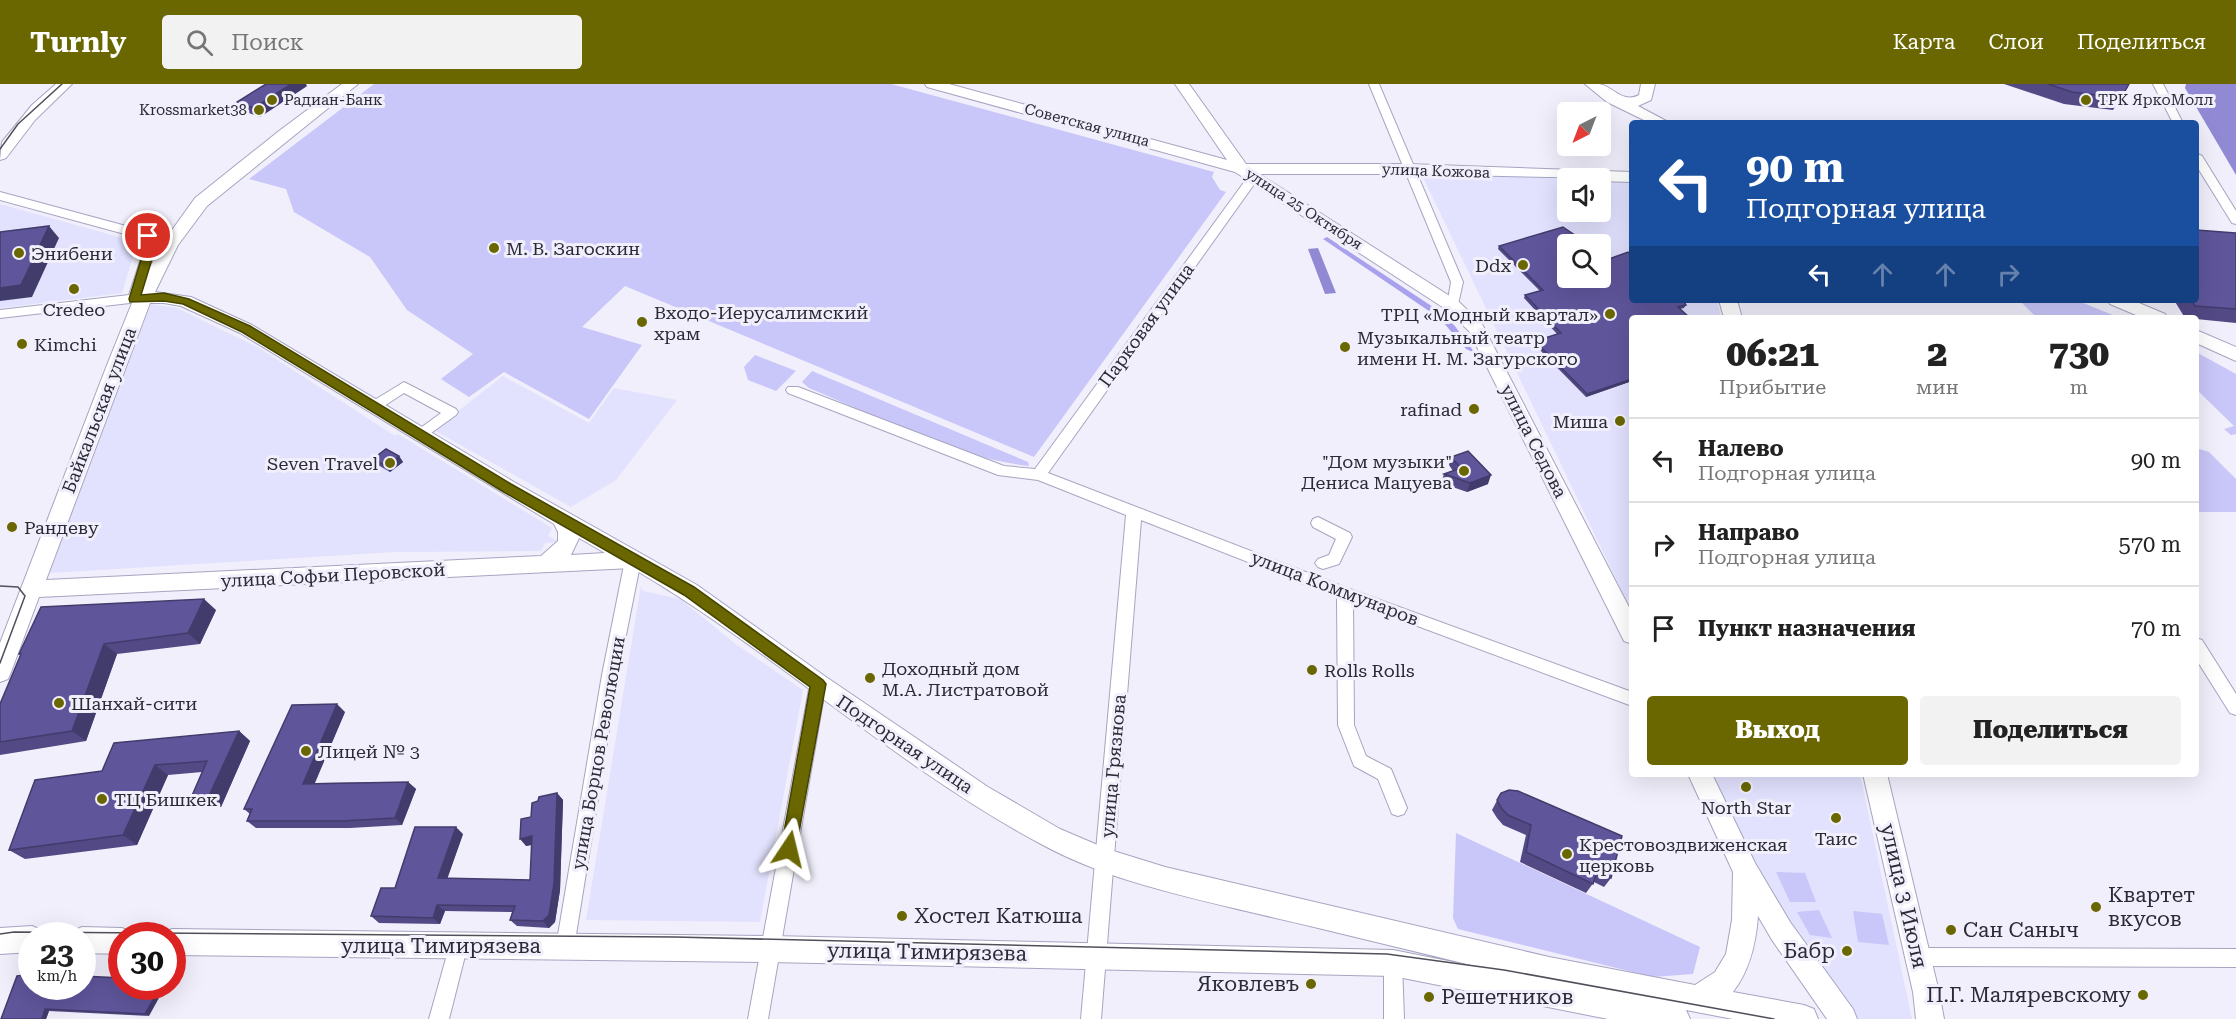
<!DOCTYPE html>
<html lang="ru">
<meta charset="utf-8">
<style>
:root{--surface:#fff;--page:#f2f2f2;--text:#222;--muted:#767676;--line:#e0e0e0;--accent:#6a6700}
body{margin:0;font-family:"Roboto Serif",serif;background:var(--page);color:var(--text);height:100vh;display:flex;flex-direction:column;font-size:22px;white-space:nowrap}
*{box-sizing:border-box;margin:0}
p{font-size:20px;color:var(--muted)}
.icon{flex:none;width:33px;height:33px;fill:none;stroke:currentColor;stroke-width:2;stroke-linecap:round;stroke-linejoin:round}
.map{position:relative;flex:1;overflow:hidden}
.details{position:absolute;left:1629px;top:231px;width:570px;height:462px;display:flex;flex-direction:column;background:var(--surface);border-radius:6px;box-shadow:0 6px 24px #0002}
.details>*{flex:none}
.guide{position:absolute;left:1629px;top:36px;width:570px;height:183px;border-radius:6px;box-shadow:0 6px 24px #0002;background:#1a4fa0;color:#fff;overflow:hidden}
.needle{width:39px;rotate:222deg}
.buttons{position:absolute;left:1557px;top:18px;display:grid;gap:12px}
.buttons a{display:grid;place-items:center;width:54px;height:54px;border-radius:6px;background:var(--surface);box-shadow:0 6px 24px #0002;font-size:30px}
.speed{position:absolute;left:18px;top:838px;display:flex;gap:12px;font-size:30px;font-weight:700;text-align:center}
.speed>*{display:grid;place-content:center;width:78px;height:78px;border-radius:50%;background:var(--surface);box-shadow:0 6px 24px #0002;line-height:1}
.speed small{font-size:15px;font-weight:400}
.speed .limit{border:9px solid #d22;background:#fff;color:#111}
.pin{position:absolute;display:grid;place-items:center;width:51px;height:51px;color:#fff;margin:-26px;border:3px solid #fff;border-radius:50%;box-shadow:0 2px 6px #0007}
.me{position:absolute;width:66px;margin:-33px;rotate:10deg;stroke-linejoin:round;filter:drop-shadow(0 0 4px #0008)}
.turn{display:flex;align-items:center;gap:21px;height:126px;padding:0 18px;font-size:27px}
.turn .icon{width:78px;height:78px;stroke-width:2.5}
.turn b{display:block;font-size:42px;line-height:51px}
.lanes{display:flex;align-items:center;height:57px;padding:0 18px;background:#0003;justify-content:center;gap:30px;direction:ltr}
.lanes .off{opacity:.35}
.eta{display:flex;justify-content:space-evenly;align-items:center;height:102px;text-align:center}
.eta b{font-size:36px;font-weight:800;line-height:42px}
.cta{display:flex;gap:12px;margin-top:auto;padding:12px 18px}
.cta a{flex:1;height:69px;border-radius:6px;background:var(--accent);color:#fff;font-size:24px;font-weight:800;line-height:69px;text-align:center}
.cta a+a{background:var(--page);color:var(--text)}
ul{padding:0;list-style:none}
li{display:flex;align-items:center;gap:18px;height:84px;padding:0 18px;border-top:2px solid var(--line)}
li div{flex:1}
li b{display:block;font-size:22px}
li em{font-style:normal}
header{display:flex;align-items:center;gap:36px;box-sizing:border-box;height:84px;padding:0 30px;background:var(--accent);color:#fff}
header strong{font-size:28px}
nav{display:flex;gap:33px;margin-inline-start:auto;font-size:21px}
.search{width:420px;height:54px;background:var(--page);display:flex;align-items:center;gap:15px;box-sizing:border-box;padding:0 21px;border-radius:6px;color:var(--muted);font-size:22px}
.map>svg:first-child{display:block}
</style>
<header>
<strong>Turnly</strong>
<div class="search"><svg class="icon" aria-label="search" viewBox="0 0 24 24"><circle cx="10" cy="10" r="6"/><path d="M15 15l6 6"/></svg>Поиск</div>
<nav><a>Карта</a><a>Слои</a><a>Поделиться</a></nav>
</header>
<div class="map">
<svg width="2236" height="935" viewBox="0 0 2236 935">
<rect width="100%" height="100%" fill="#f0effb"/>
<g fill="#e2e1fe" fill-rule="evenodd">
<path d="M1421 89 1567 95 1568 128H1600L1601 96 1632 97V216H1717L1721 234H1632V528ZM1568 160H1600V194H1568Z"/>
<polygon points="0,120 137,158 122,209 0,224"/>
<polygon points="151,220 177,224 259,264 395,352 398,350 552,444 548,452 559,458 545,459 541,467 395,468 49,489"/>
<polygon points="503,292 589,339 614,304 677,316 616,396 571,423 434,346"/>
<polygon points="641,502 643,507 680,515 737,561 803,606 760,838 586,836"/>
<polygon points="1711,690 1860,690 1912,935 1856,935 1763,799"/>
</g>
<g fill="#c9c6f9">
<polygon points="374,0 891,0 1214,88 1212,93 1220,106 1226,108 1034,373 625,202 582,243 642,261 589,335 504,288 469,313 441,295 473,270 407,226 370,173 294,128 286,105 249,95"/>
<polygon points="2019,216 2076,216 2120,234 2037,234"/>
<polygon points="2196,268 2236,290 2236,350 2231,351 2224,345 2234,342 2196,305"/>
<polygon points="755,271 796,287 776,307 748,296 744,283"/>
<path d="M812 287 1028 378 1029 382C959 375 874 331 809 304L802 298Z"/>
<polygon points="2196,364 2209,368 2236,395 2236,428 2199,428 2196,425"/>
<polygon points="1456,749 1700,863 1693,890 1653,893 1458,845 1453,834"/>
<polygon points="1776,788 1805,789 1816,818 1790,818"/>
<polygon points="1819,826 1832,854 1810,851 1797,828"/>
<polygon points="1853,827 1882,830 1889,861 1858,858"/>
</g>
<polygon fill="#a8a1ed" points="1327,153 1436,225 1454,241 1475,269 1466,265 1443,238 1426,225 1323,155"/>
<g fill="#9189d4">
<polygon points="2186,0 2236,0 2236,91 2185,4"/>
<polygon points="1318,164 1336,209 1325,210 1308,165"/>
</g>
<g fill="none" stroke-linecap="round" stroke-linejoin="round">
<defs>
<g id="street">
<polygon points="1369,0 1379,0 1463,198 1457,225 1449,225 1447,222 1451,198"/>
<polygon points="2153,0 2163,0 2183,39 2173,39"/>
<polygon points="2196,69 2202,72 2236,127 2236,140 2232,139 2196,81"/>
<polygon points="1254,89 1260,92 1048,389 1350,505 1632,608 1632,622 1353,518 1354,641 1366,672 1391,685 1407,724 1404,730 1398,732 1392,730 1378,695 1354,682 1338,641 1337,513 1141,436 1101,935 1081,935 1126,431 1038,396 998,391 788,309 786,306 788,303 798,303 1004,382 1035,385 1250,90"/>
<polygon points="0,108 152,149 158,159 142,210 147,211 149,214 147,217 0,234 0,226 129,211 146,159 143,155 0,116"/>
<polygon points="404,298 456,325 458,328 456,331 420,357 413,352 415,348 441,329 404,309 378,326 368,326 366,323 368,320"/>
<polygon points="1318,433 1350,449 1352,453 1339,480 1323,485 1318,483 1315,479 1318,475 1329,471 1336,455 1313,443 1311,439 1313,435"/>
<polygon points="633,470 638,472 641,476 618,591 574,863 572,870 565,872 558,870 556,863 602,591 625,476 628,472"/>
<polygon points="2196,554 2202,556 2236,610 2236,631 2230,629 2196,575"/>
<polygon points="818,593 824,595 826,600 768,935 748,935 810,600 812,595"/>
<polygon points="459,851 466,853 468,860 449,935 429,935 450,860 452,853"/>
<polygon points="1918,864 2236,865 2236,883 1918,882 1911,880 1909,873 1911,866"/>
<polygon points="1393,870 1400,872 1402,879 1404,935 1384,935 1384,879 1386,872"/>
</g>
<g id="secondary">
<polygon points="56,0 72,0 35,36 6,74 0,76 2,58 32,21"/>
<path d="M342 0H358L207 122 178 161 155 208 191 213 252 241 514 398 697 501 826 593 988 703 1060 745 1107 765 1165 783 1549 873 1695 901 1715 888 1726 870 1732 836 1733 788 1688 690H1712L1755 779 1790 838 1853 925 1857 935H1827L1772 856 1758 832C1756 859 1750 886 1733 908L1804 921 1814 925 1818 935H1733L1686 926 1690 935H1608L1393 892 771 878 172 871V852H161L163 849 172 845 771 852 1393 866 1483 884C1406 865 1328 846 1250 828 1179 811 1105 795 1041 760 895 682 774 567 632 484L39 513 11 588 8 595 0 598V559L107 281 134 214 162 160 195 114 279 47ZM150 219H164L181 222 240 249 554 440 558 448V457L541 472 46 496ZM579 454 605 469 571 471Z"/>
<polygon points="925,0 949,0 1227,76 1175,0 1189,0 1246,80 1408,80 1632,88 1632,98 1600,97 1600,94 1408,90 1259,90 1459,218 1482,240 1632,529 1632,560 1624,557 1469,247 1447,226 1235,88 927,3"/>
<path d="M1585 0C1589 0 1595 0 1599 0 1613 2 1622 20 1639 11L1641 0H1655L1651 16 1638 22 1670 39H1650L1607 18Z"/>
<polygon points="1719,216 1737,216 1742,234 1724,234"/>
<polygon points="2107,216 2132,216 2165,230 2168,234 2143,234 2110,220"/>
<polygon points="2196,246 2236,263 2236,277 2196,259"/>
<polygon points="1863,690 1887,690 1939,908 1944,935 1916,935 1913,908"/>
<polygon points="32,842 41,846 44,852 32,852 32,868 0,870 0,844"/>
<polygon points="82,843 122,844 131,848 133,852 122,852 122,870 82,869 82,852 71,852 73,847"/>
</g>
</defs>
<use href="#street" stroke="#a6a5c1" stroke-width="2"/>
<use href="#secondary" stroke="#a6a5c1" stroke-width="2"/>
<use href="#street" fill="#fff" fill-rule="evenodd"/>
<use href="#secondary" fill="#fff" fill-rule="evenodd"/>
<g stroke="#50505b" stroke-width="1.5">
<polyline points="0,65 18,40 62,0"/>
<polyline points="0,502 18,503 25,512 0,579"/>
<polyline points="0,850 14,848 675,853 1387,870 1504,886 1774,935"/>
</g>
</g>
<g fill="#524985">
<polygon points="2004,0 2129,0 2121,14 2113,26 2064,20"/>
<polygon points="307,2 260,33 243,27 237,18"/>
<polygon points="2236,149 2236,239 2196,235 2196,234 2185,234 2174,216 2196,216"/>
<polygon points="1499,162 1609,175 1686,221 1684,224 1680,225 1632,234 1632,297 1586,313 1534,260 1535,257 1557,250 1524,214 1525,211 1540,207 1498,165"/>
<polygon points="399,372 403,378 390,388 378,381 373,375"/>
<polygon points="1451,373 1488,400 1467,408 1441,399 1444,390 1453,387 1449,381"/>
<polygon points="216,526 200,560 117,570 86,657 0,671 0,620 21,571 19,570"/>
<polygon points="345,628 315,699 408,698 416,705 402,741 350,744 256,744 247,737 250,730 244,725"/>
<polygon points="239,647 250,657 221,723 203,724 191,714 202,688 168,691 137,761 25,775 9,766 102,687"/>
<polygon points="557,709 563,716 560,806 555,838 549,844 517,842 510,836 512,828 445,827 440,840 379,839 371,832 395,804 463,750 447,795 530,796 532,761 526,762 531,733 538,717"/>
<polygon points="1501,709 1611,794 1604,803 1594,798 1586,809 1520,778 1526,751 1503,741 1497,734 1492,726"/>
<polygon points="82,892 149,932 49,927 46,935 1,935"/>
</g>
<g fill="#423c6c">
<polygon points="291,0 306,0 307,2 260,33 254,24"/>
<polygon points="49,142 59,154 32,213 0,217 0,204"/>
<polygon points="1632,295 1632,297 1586,313 1587,310"/>
<polygon points="399,372 403,378 390,388 386,382"/>
<polygon points="1491,391 1488,400 1467,408 1470,399"/>
<polygon points="204,515 216,526 200,560 188,549"/>
<polygon points="104,560 117,570 86,657 72,647"/>
<polygon points="337,620 345,628 311,707 303,700"/>
<polygon points="239,647 250,657 221,723 208,714"/>
<polygon points="155,681 168,691 137,761 123,751"/>
<polygon points="408,698 416,705 402,741 395,734"/>
<polygon points="557,709 563,716 560,806 555,838 549,844 543,837"/>
<polygon points="456,743 463,750 445,801 438,794"/>
<polygon points="532,752 538,759 526,762 520,755"/>
<polygon points="437,821 445,827 440,840 433,834"/>
<polygon points="160,903 165,903 149,932 145,930"/>
<polygon points="45,925 49,927 46,935 42,935"/>
</g>
<g fill="#5f559b" stroke="#423c6c" stroke-width="1.5">
<polygon points="266,0 291,0 254,24 237,18"/>
<polygon points="2048,0 2129,0 2121,14 2072,8"/>
<polygon points="49,142 21,201 0,204 0,148"/>
<polygon points="1563,143 1588,160 1568,160 1568,194 1600,194 1600,169 1609,175 1628,168 1632,172 1632,216 1683,216 1686,221 1678,223 1690,234 1632,234 1632,295 1587,310 1535,257 1561,249 1525,211 1543,206 1499,162"/>
<polygon points="2196,146 2236,149 2236,225 2195,222 2192,216 2196,216"/>
<polygon points="386,365 399,372 386,382 373,375"/>
<polygon points="1468,367 1491,391 1470,399 1444,390 1461,384 1451,373"/>
<polygon points="204,515 188,549 104,560 72,647 0,658 0,620 21,570 19,570 41,523"/>
<polygon points="337,620 303,700 408,698 395,734 342,737 247,737 252,725 244,725 292,621"/>
<polygon points="239,647 208,714 191,714 207,677 155,681 123,751 9,766 35,696 102,687 114,659"/>
<polygon points="1509,706 1518,707 1622,752 1611,794 1597,787 1593,800 1526,768 1531,741 1508,731 1502,725 1497,716 1501,709"/>
<polygon points="557,709 554,799 549,831 543,837 510,836 515,822 437,821 433,834 371,832 381,804 395,804 415,743 456,743 438,794 530,796 532,752 520,755 521,735 531,733 532,719 538,717 539,713"/>
<polygon points="32,890 32,903 82,903 82,892 122,894 122,903 160,903 145,930 45,925 42,935 1,935 17,892"/>
</g>
<polygon fill="#6a6700" stroke="#454300" stroke-width="1.5" points="148,149 151,150 157,159 141,211 164,209 189,215 250,242 511,400 694,503 823,596 826,600 795,770 789,772 783,770 781,765 810,603 684,511 502,407 242,248 183,220 164,217 130,218 129,215 146,159 142,152"/>
<g fill="#6a6700" stroke="#f0effb" stroke-width="2">
<circle cx="272" cy="16" r="6"/>
<circle cx="2086" cy="16" r="6"/>
<circle cx="259" cy="26" r="6"/>
<circle cx="494" cy="164" r="6"/>
<circle cx="19" cy="169" r="6"/>
<circle cx="1523" cy="181" r="6"/>
<circle cx="74" cy="205" r="6"/>
<circle cx="1610" cy="230" r="6"/>
<circle cx="642" cy="238" r="6"/>
<circle cx="22" cy="260" r="6"/>
<circle cx="1345" cy="263" r="6"/>
<circle cx="1474" cy="325" r="6"/>
<circle cx="1620" cy="337" r="6"/>
<circle cx="390" cy="379" r="6"/>
<circle cx="1464" cy="387" r="6"/>
<circle cx="12" cy="443" r="6"/>
<circle cx="1312" cy="586" r="6"/>
<circle cx="870" cy="594" r="6"/>
<circle cx="59" cy="619" r="6"/>
<circle cx="306" cy="667" r="6"/>
<circle cx="1746" cy="703" r="6"/>
<circle cx="102" cy="715" r="6"/>
<circle cx="1836" cy="734" r="6"/>
<circle cx="1567" cy="770" r="6"/>
<circle cx="2096" cy="823" r="6"/>
<circle cx="902" cy="832" r="6"/>
<circle cx="1951" cy="846" r="6"/>
<circle cx="1847" cy="867" r="6"/>
<circle cx="1311" cy="900" r="6"/>
<circle cx="2143" cy="911" r="6"/>
<circle cx="1429" cy="913" r="6"/>
</g>
<g text-anchor="middle" dominant-baseline="central" stroke-width="6" stroke-linejoin="round" paint-order="stroke">
<g font-size="15" fill="#2b2b36" stroke="#f0effb" text-anchor="start">
<text x="284" y="16">Радиан-Банк</text>
<text x="2098" y="16">ТРК ЯркоМолл</text>
<text x="247" y="26" text-anchor="end">Krossmarket38</text>
</g>
<g font-size="15" fill="#2b2b36" stroke="#f0effb">
<text transform="translate(1087 41) rotate(15)">Советская улица</text>
<text transform="translate(1436 87) rotate(2)">улица Кожова</text>
<text transform="translate(1304 125) rotate(33)">улица 25 Октября</text>
</g>
<g font-size="18" fill="#2b2b36" stroke="#f0effb" text-anchor="start">
<text x="506" y="164">М. В. Загоскин</text>
<text x="31" y="169">Энибени</text>
<text x="1511" y="181" text-anchor="end">Ddx</text>
<text x="74" y="225" text-anchor="middle">Credeo</text>
<text x="654" y="228">Входо-Иерусалимский<tspan x="654" dy="21">храм</tspan></text>
<text x="1598" y="230" text-anchor="end">ТРЦ «Модный квартал»</text>
<text x="1357" y="253">Музыкальный театр<tspan x="1357" dy="21">имени Н. М. Загурского</tspan></text>
<text x="34" y="260">Kimchi</text>
<text x="1462" y="325" text-anchor="end">rafinad</text>
<text x="1608" y="337" text-anchor="end">Миша</text>
<text x="1452" y="377" text-anchor="end">"Дом музыки"<tspan x="1452" dy="21">Дениса Мацуева</tspan></text>
<text x="378" y="379" text-anchor="end">Seven Travel</text>
<text x="24" y="443">Рандеву</text>
<text x="882" y="584">Доходный дом<tspan x="882" dy="21">М.А. Листратовой</tspan></text>
<text x="1324" y="586">Rolls Rolls</text>
<text x="71" y="619">Шанхай-сити</text>
<text x="318" y="667">Лицей № 3</text>
<text x="114" y="715">ТЦ Бишкек</text>
<text x="1746" y="723" text-anchor="middle">North Star</text>
<text x="1836" y="754" text-anchor="middle">Таис</text>
<text x="1579" y="760">Крестовоздвиженская<tspan x="1579" dy="21">церковь</tspan></text>
</g>
<g font-size="18" fill="#2b2b36" stroke="#f0effb">
<text transform="translate(1146 241) rotate(-54)">Парковая улица</text>
<text transform="translate(99 326) rotate(-69)">Байкальская улица</text>
<text transform="translate(1534 357) rotate(63)">улица Седова</text>
<text transform="translate(333 491) rotate(-3)">улица Софьи Перовской</text>
<text transform="translate(1335 504) rotate(21)">улица Коммунаров</text>
<text transform="translate(905 660) rotate(34)">Подгорная улица</text>
<text transform="translate(598 669) rotate(-80)">улица Борцов Революции</text>
<text transform="translate(1113 682) rotate(-85)">улица Грязнова</text>
</g>
<g font-size="21" fill="#2b2b36" stroke="#f0effb" text-anchor="start">
<text x="2108" y="811">Квартет<tspan x="2108" dy="24">вкусов</tspan></text>
<text x="914" y="832">Хостел Катюша</text>
<text x="1963" y="846">Сан Саныч</text>
<text x="1835" y="867" text-anchor="end">Бабр</text>
<text x="1299" y="900" text-anchor="end">Яковлевъ</text>
<text x="2131" y="911" text-anchor="end">П.Г. Маляревскому</text>
<text x="1441" y="913">Решетников</text>
</g>
<g font-size="21" fill="#2b2b36" stroke="#f0effb">
<text transform="translate(1904 812) rotate(77)">улица 3 Июля</text>
<text x="441" y="862">улица Тимирязева</text>
<text transform="translate(927 868) rotate(1)">улица Тимирязева</text>
</g>
</g>
</svg>
<div class="buttons">
<a><svg class="needle" viewBox="-14 -14 28 28"><path d="M0-13l5 13h-10z" fill="#e53935"/><path d="M0 13l5-13h-10z" fill="#767676"/></svg></a>
<a><svg class="icon" aria-label="sound" viewBox="0 0 24 24"><path d="M4 9h4l5-4v14l-5-4H4zM17 9q2 3 0 6"/></svg></a>
<a><svg class="icon" aria-label="search" viewBox="0 0 24 24"><circle cx="10" cy="10" r="6"/><path d="M15 15l6 6"/></svg></a>
</div>
<div class="speed"><div>23<small>km/h</small></div><div class="limit">30</div></div>
<div class="pin" style="left:148px;top:152px;background:#d93025"><svg class="icon" aria-label="arrive" viewBox="0 0 24 24"><path d="M6 21V4h12l-3 4 3 4H6"/></svg></div>
<svg class="me" style="left:789px;top:765px" viewBox="-20 -20 40 40"><path d="M0-17L14 15 0 8-14 15z" fill="#6a6700" stroke="#fff" stroke-width="4"/></svg>
<div class="guide">
<div class="turn"><svg class="icon" aria-label="left" viewBox="0 0 24 24"><path d="M17 20v-9H6M10 6l-5 5 5 5"/></svg><div><b>90 m</b>Подгорная улица</div></div>
<div class="lanes"><svg class="icon" aria-label="left" viewBox="0 0 24 24"><path d="M17 20v-9H6M10 6l-5 5 5 5"/></svg><svg class="icon off" aria-label="ahead" viewBox="0 0 24 24"><path d="M12 20V5M6 11l6-6 6 6"/></svg><svg class="icon off" aria-label="ahead" viewBox="0 0 24 24"><path d="M12 20V5M6 11l6-6 6 6"/></svg><svg class="icon off" aria-label="right" viewBox="0 0 24 24"><path d="M7 20v-9h11M14 6l5 5-5 5"/></svg></div>
</div>
<section class="details">
<div class="eta">
<div><b>06:21</b><p>Прибытие</p></div>
<div><b>2</b><p>мин</p></div>
<div><b>730</b><p>m</p></div>
</div>
<ul>
<li><svg class="icon" aria-label="left" viewBox="0 0 24 24"><path d="M17 20v-9H6M10 6l-5 5 5 5"/></svg><div><b>Налево</b><p>Подгорная улица</p></div><em>90 m</em></li>
<li><svg class="icon" aria-label="right" viewBox="0 0 24 24"><path d="M7 20v-9h11M14 6l5 5-5 5"/></svg><div><b>Направо</b><p>Подгорная улица</p></div><em>570 m</em></li>
<li><svg class="icon" aria-label="arrive" viewBox="0 0 24 24"><path d="M6 21V4h12l-3 4 3 4H6"/></svg><div><b>Пункт назначения</b></div><em>70 m</em></li>
</ul>
<div class="cta"><a>Выход</a><a>Поделиться</a></div>
</section>
</div>
